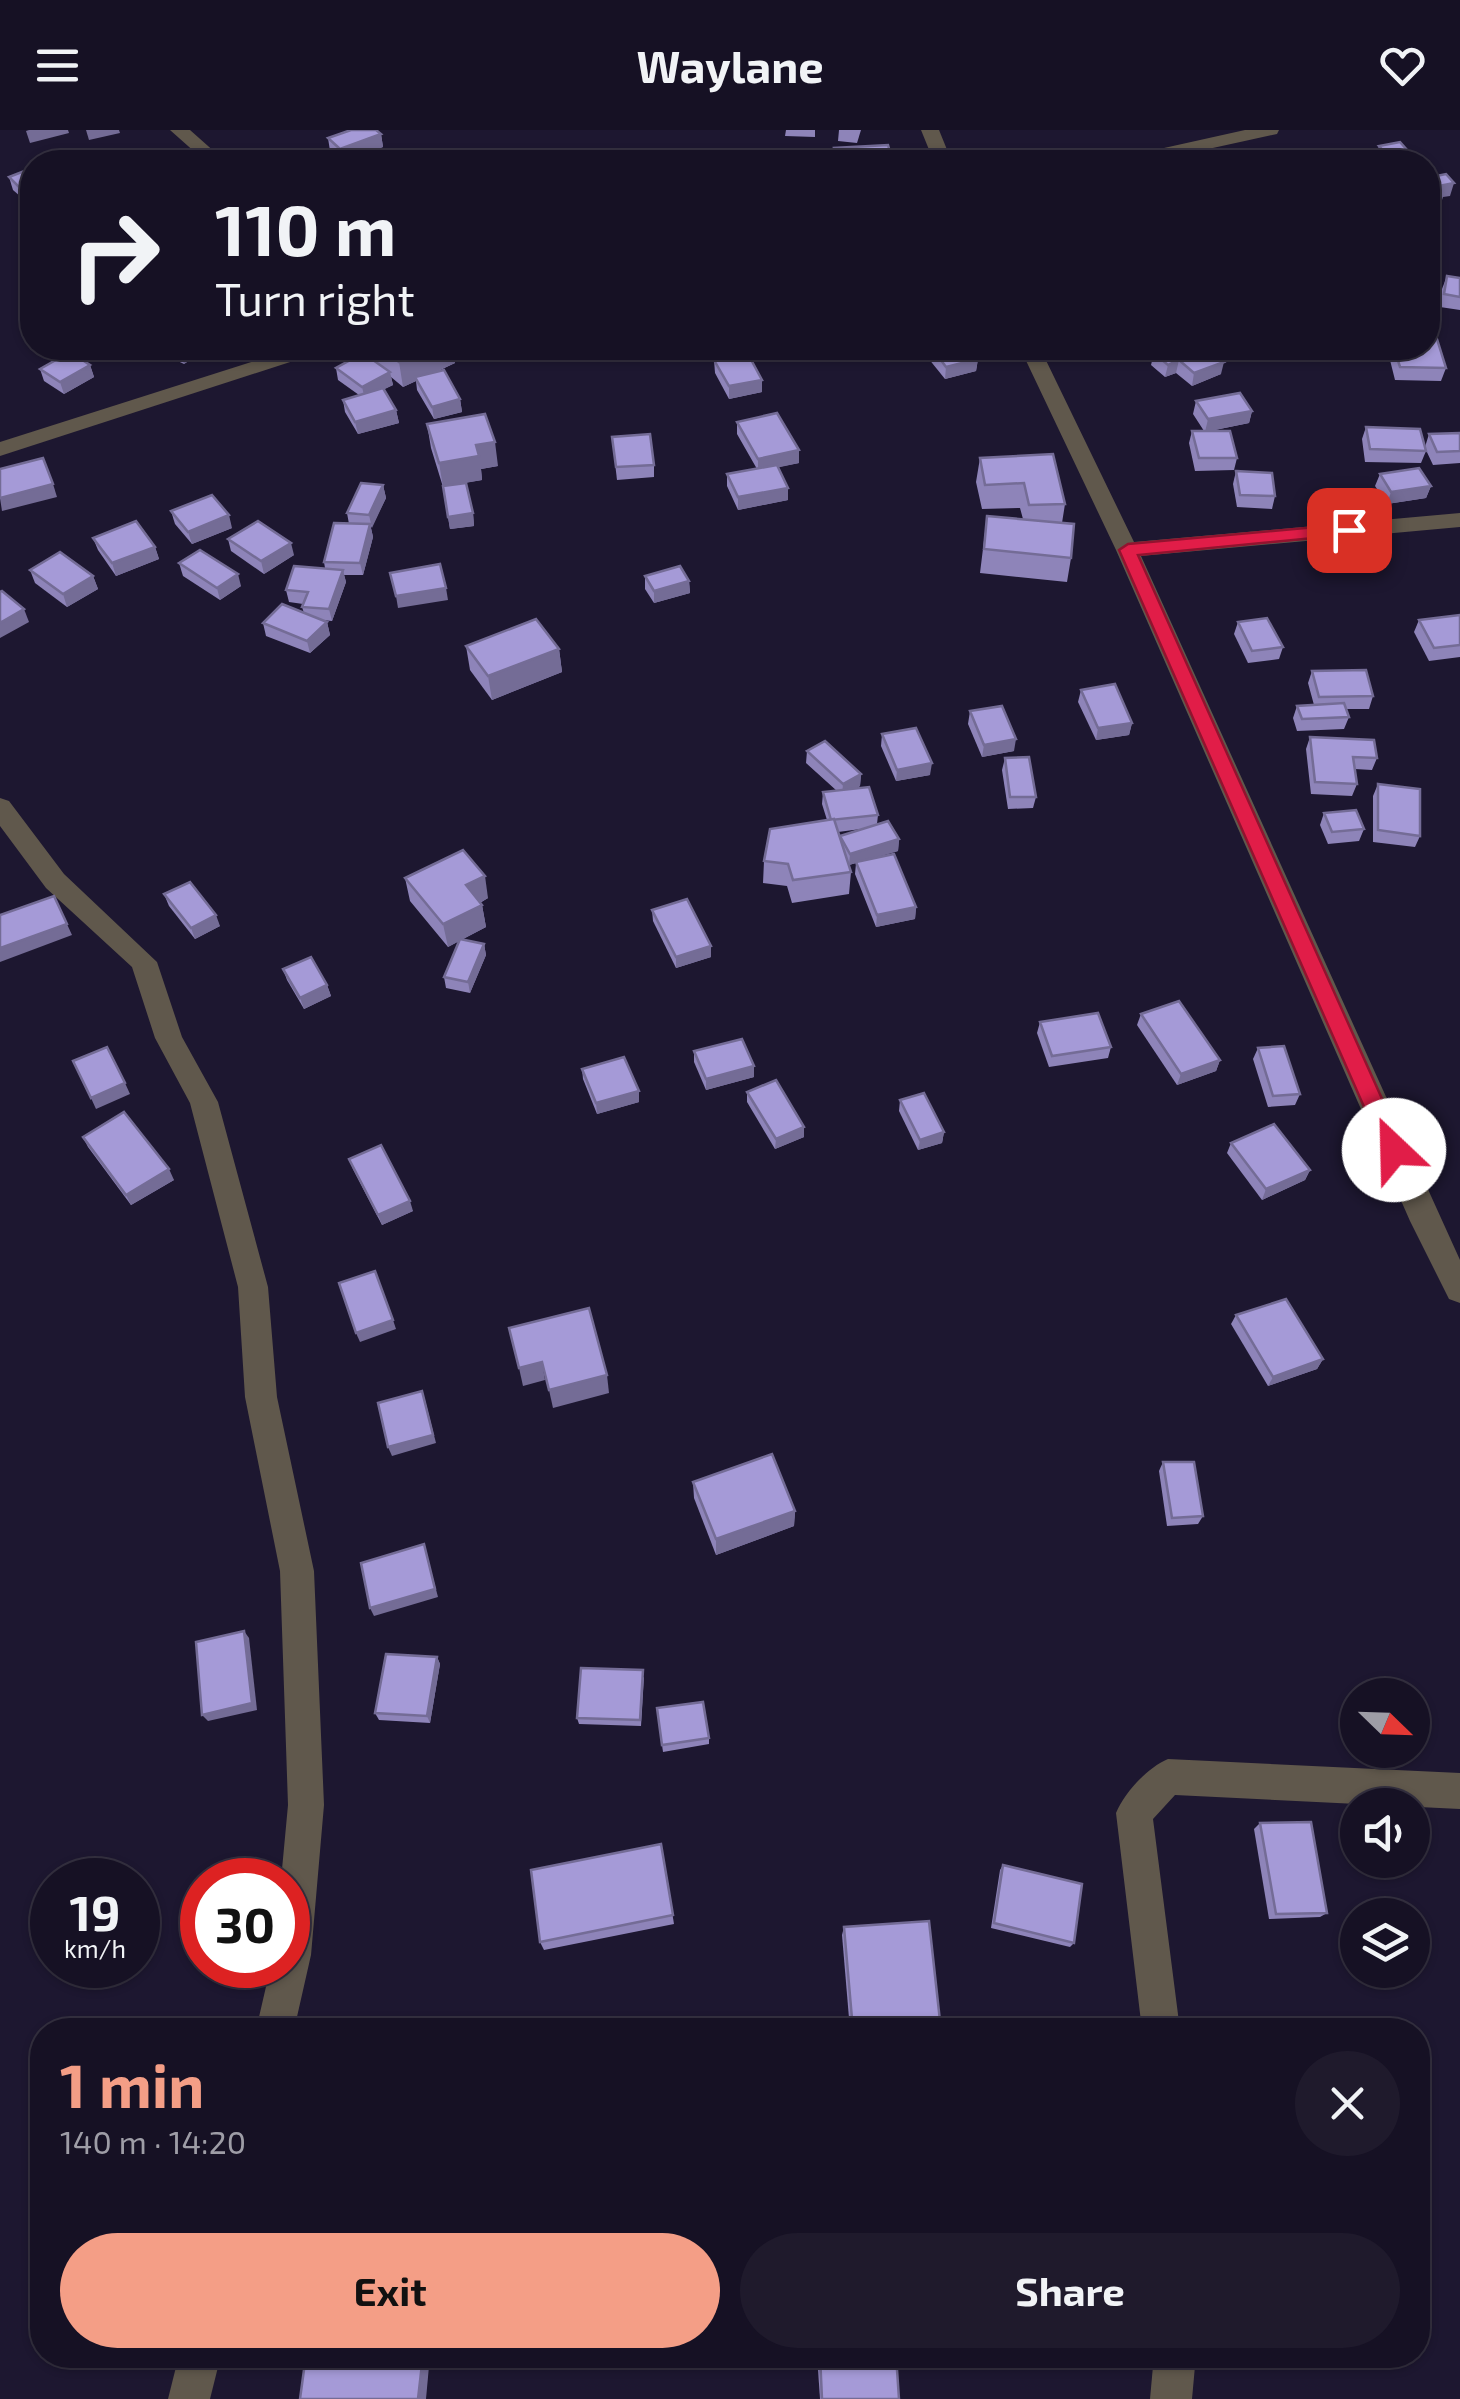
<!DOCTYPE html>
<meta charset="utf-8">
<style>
:root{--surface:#161124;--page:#1f1a2c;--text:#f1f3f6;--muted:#9e9da6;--line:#353141;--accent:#f49e86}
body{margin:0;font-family:"Exo 2",sans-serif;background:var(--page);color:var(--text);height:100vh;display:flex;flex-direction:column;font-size:38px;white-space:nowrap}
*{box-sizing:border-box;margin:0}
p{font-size:32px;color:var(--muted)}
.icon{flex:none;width:55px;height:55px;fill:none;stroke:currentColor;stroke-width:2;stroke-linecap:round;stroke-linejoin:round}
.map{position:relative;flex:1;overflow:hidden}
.panel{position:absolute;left:30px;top:1888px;width:1400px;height:350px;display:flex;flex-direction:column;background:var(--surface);border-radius:40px;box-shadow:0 2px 8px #0004,0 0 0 2px var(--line)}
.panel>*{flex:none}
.banner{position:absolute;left:20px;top:20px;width:1420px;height:210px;border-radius:40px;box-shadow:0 2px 8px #0004,0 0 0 2px var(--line);background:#161124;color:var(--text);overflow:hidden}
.needle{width:65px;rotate:113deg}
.buttons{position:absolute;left:1340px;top:1548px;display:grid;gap:20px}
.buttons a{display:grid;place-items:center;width:90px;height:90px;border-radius:50%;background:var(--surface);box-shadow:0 2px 8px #0004,0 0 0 2px var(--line);font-size:50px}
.speed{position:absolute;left:30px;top:1728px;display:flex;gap:20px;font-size:50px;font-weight:700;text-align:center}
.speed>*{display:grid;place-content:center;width:130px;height:130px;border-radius:50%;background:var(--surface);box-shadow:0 2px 8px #0004,0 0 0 2px var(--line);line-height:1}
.speed small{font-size:25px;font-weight:400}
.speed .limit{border:15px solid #d22;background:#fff;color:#111}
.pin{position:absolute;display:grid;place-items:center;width:85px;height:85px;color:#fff;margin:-42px;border-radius:20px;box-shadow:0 5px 15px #0006}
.me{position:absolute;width:110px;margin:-55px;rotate:336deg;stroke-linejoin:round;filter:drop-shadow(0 0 8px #0008)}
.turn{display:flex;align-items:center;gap:35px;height:210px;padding:0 30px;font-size:45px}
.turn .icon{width:130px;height:130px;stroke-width:2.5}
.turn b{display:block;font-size:70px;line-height:85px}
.round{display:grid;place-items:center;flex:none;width:105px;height:105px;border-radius:52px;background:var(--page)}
.summary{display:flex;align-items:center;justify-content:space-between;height:170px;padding:0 30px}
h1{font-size:60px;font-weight:700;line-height:75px;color:var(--accent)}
.button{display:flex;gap:20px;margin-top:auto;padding:20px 30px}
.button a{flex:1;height:115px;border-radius:60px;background:var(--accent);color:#111;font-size:40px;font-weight:700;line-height:115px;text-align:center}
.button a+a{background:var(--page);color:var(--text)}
header{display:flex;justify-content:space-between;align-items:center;height:130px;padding:0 30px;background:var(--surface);font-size:45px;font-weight:700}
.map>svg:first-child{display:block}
</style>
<header><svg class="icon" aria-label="menu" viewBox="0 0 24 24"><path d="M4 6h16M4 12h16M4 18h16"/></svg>Waylane<svg class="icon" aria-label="heart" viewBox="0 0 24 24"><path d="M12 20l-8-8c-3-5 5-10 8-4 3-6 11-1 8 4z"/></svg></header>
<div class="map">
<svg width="1460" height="2269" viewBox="0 0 1460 2269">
<rect width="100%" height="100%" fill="#1d1730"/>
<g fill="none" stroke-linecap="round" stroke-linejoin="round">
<g fill="#60584c" fill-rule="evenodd">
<polygon points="170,0 190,0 226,32 206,32"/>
<polygon points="921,0 939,0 952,32 934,32"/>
<polygon points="1245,0 1279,0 1277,4 1149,32 1117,32 1119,28"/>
<polygon points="295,218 324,218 321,222 0,326 0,312"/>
<polygon points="1020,218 1040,218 1134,412 1460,383 1460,397 1141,426 1460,1130 1460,1173 1449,1169 1410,1091 1116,420"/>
<polygon points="0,668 9,671 64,744 157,832 182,907 218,972 268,1157 277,1267 314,1441 324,1675 311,1825 294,1900 256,1900 271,1835 288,1835 288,1750 281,1750 288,1675 280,1441 245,1267 238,1157 190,973 155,908 132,837 46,758 0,696"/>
<path d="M1168 1629 1460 1643V1679L1175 1665 1153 1689 1180 1900H1142L1116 1683C1125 1662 1147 1638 1168 1629Z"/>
<polygon points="179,2225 221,2225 210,2269 168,2269"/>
<polygon points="1154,2225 1196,2225 1192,2269 1150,2269"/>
</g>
</g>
<g fill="#8e84b9" fill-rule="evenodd">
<polygon points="786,0 815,0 815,7 785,6"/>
<polygon points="839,0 861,0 857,13 838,11"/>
<polygon points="381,4 383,17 342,31 330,21 328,8"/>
<polygon points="1379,16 1416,30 1415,32 1379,32 1375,28"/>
<polygon points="32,38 32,73 29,74 13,60 9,47"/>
<polygon points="1447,146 1460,148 1460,180 1440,177 1442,159"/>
<polygon points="161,218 208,218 184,234 163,224"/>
<polygon points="368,218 453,218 455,233 434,243 460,269 462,282 434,289 417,260 416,251 403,257 391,247 393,255 384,259 396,280 399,293 358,304 345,282 343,270 359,265 338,250 336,238 370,228"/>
<polygon points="920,218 969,218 978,229 976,241 945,249"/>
<polygon points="1160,218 1206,218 1221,244 1192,256 1176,243 1165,247 1151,235 1154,223 1160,221"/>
<polygon points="1387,218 1428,218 1446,238 1441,251 1395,250"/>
<polygon points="714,230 762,250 762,262 729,269 715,243"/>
<polygon points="90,235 94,247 64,264 44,251 40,239"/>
<polygon points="1196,271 1252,281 1249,293 1210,301 1237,328 1234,340 1195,341 1189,313 1192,301 1204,301 1193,284"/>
<polygon points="737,292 799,320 799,333 778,337 788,358 788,370 738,380 727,356 727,344 757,339 737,304"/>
<polygon points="427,294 498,336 481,339 482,350 463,353 473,383 474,396 450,399 443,357 431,318"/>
<polygon points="1366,297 1425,317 1429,304 1460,303 1460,333 1433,335 1425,318 1426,321 1421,333 1365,332 1362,309"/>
<polygon points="612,307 654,335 654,347 617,350"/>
<polygon points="980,328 1065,374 1062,393 1071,428 1067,452 980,443 987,386 1023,389 1020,378 982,379 976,352"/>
<polygon points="1236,341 1275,366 1272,379 1237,377 1233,354"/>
<polygon points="1380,344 1431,356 1426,368 1387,374 1375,356"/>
<polygon points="383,355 386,368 371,398 373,407 363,445 344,445 346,452 332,491 322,490 327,492 330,505 310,523 266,506 263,493 304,483 302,477 303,474 289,472 286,460 325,438 324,432 349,394 347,383"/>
<polygon points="171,381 232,398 192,414 175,394"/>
<polygon points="93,408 155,417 159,429 116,446 98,420"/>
<polygon points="228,409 294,425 264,444 231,421"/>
<polygon points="179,433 241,456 220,470 183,446"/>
<polygon points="30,440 93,446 98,459 67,477 35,453"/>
<polygon points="645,446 689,451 690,463 654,473 645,459"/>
<polygon points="1460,485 1460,527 1429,531 1414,502 1419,490"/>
<polygon points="1238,492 1283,517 1279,529 1248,533 1234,504"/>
<polygon points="466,516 559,519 562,542 492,570 470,540"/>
<polygon points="1312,541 1373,566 1369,579 1346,579 1349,587 1344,599 1297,601 1293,588 1297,576 1314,575 1308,553"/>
<polygon points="1081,560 1132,593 1129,605 1096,610 1078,572"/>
<polygon points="970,581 1014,621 982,627 968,594"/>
<polygon points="882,604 930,645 896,651 881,616"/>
<polygon points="1310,607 1377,628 1372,640 1355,639 1357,654 1352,666 1311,664 1306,619"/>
<path d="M807 621 861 644 860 656 855 659 878 685 877 694 899 709 898 721 869 729 916 777 915 789 876 797 855 744 856 733 849 735 851 742 849 764 792 773 787 756 763 753 764 731 827 690 822 674 823 662 837 661 806 633ZM861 699 839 707 838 702Z"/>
<polygon points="1005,628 1036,667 1033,678 1008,679 1002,640"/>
<polygon points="1378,654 1420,706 1415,717 1373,712 1373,666"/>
<polygon points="1324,683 1364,699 1359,711 1328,714 1320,695"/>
<polygon points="405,748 488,768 480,773 482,775 486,797 463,809 484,814 486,825 470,863 446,858 444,847 459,811 448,817 410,771"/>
<polygon points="164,764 220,796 195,809 169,776"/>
<polygon points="652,780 711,816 711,827 676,838 653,791"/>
<polygon points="283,839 327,855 331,866 304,879 287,850"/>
<polygon points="1141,884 1220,930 1216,941 1177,955 1137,895"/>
<polygon points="1040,892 1111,917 1108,928 1049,937 1037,903"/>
<polygon points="1258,918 1300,964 1295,975 1268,977 1253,929"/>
<polygon points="694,921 754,947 706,960 694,932"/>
<polygon points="582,939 639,972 597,984 583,949"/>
<polygon points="747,962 804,1007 775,1019 747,972"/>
<polygon points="900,970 944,1002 942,1013 918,1020 899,981"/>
<polygon points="83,1007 174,1050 131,1075 88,1017"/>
<polygon points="1231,1013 1310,1040 1305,1050 1262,1070 1227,1023"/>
<polygon points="349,1029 413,1081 382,1095 353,1039"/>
<polygon points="1236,1185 1323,1229 1317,1239 1268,1256 1231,1194"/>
<polygon points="1163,1332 1203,1386 1198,1394 1167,1396 1159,1341"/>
<polygon points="693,1352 795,1381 794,1396 716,1425 694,1368"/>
<polygon points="437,1527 440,1534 430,1593 379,1590 375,1583"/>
<polygon points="644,1547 641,1596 579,1594 577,1588"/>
<polygon points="657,1578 709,1608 709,1614 663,1622"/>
<polygon points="1260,1693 1327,1783 1320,1787 1269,1789 1254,1699"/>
<polygon points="661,1714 674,1794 544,1820 540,1812"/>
<polygon points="1003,1735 1074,1813 1070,1817 991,1798 1000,1740"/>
<polygon points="844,1797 941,1900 850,1900 842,1805"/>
<polygon points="817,2225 896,2225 899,2269 820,2269"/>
</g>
<g fill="#746c96">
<polygon points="29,0 68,0 69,3 30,13 26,1"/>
<polygon points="86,0 119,0 120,3 89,10"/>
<polygon points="381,4 383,17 342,31 340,19"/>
<polygon points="1454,53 1450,66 1443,67 1440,76 1428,79 1428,68 1435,66 1439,56"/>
<polygon points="32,59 32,73 29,74 24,62"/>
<polygon points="186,218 208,218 184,234 180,222"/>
<polygon points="431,218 453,218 455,233 417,250 415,247 416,251 403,257 399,232"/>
<polygon points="978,229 976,241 945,249 946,237"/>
<polygon points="1179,230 1176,243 1165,247 1168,235"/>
<polygon points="1224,232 1221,244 1192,256 1194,243"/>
<polygon points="90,235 94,247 64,264 60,252"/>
<polygon points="390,242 393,255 365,269 362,257"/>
<polygon points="762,250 762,262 729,269 729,256"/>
<polygon points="460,269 462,282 434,289 432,277"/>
<polygon points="396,280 399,293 358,304 355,292"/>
<polygon points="1252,281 1249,293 1205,302 1208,289"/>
<polygon points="495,312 498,336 481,339 482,350 443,357 439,333 476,315"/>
<polygon points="799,320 799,333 758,342 758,329"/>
<polygon points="53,354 57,367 2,381 0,368"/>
<polygon points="383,355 386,368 372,398 369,385"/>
<polygon points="1431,356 1426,368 1387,374 1391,362"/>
<polygon points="788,358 788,370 738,380 738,367"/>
<polygon points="473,383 474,396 450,399 448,387"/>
<polygon points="229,385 232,398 192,414 188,402"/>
<polygon points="370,394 373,407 363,445 360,433"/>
<polygon points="291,413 294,425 264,444 261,431"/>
<polygon points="155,417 159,429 116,446 112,433"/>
<polygon points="343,440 346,452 332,491 329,479"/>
<polygon points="238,444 241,456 220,470 217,458"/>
<polygon points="93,446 98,459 67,477 63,464"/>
<polygon points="689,451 690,463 654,473 654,461"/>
<polygon points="446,458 448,470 398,478 396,466"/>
<polygon points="24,479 29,492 0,508 0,493"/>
<polygon points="327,492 330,505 310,523 307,511"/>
<polygon points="559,519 562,542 492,570 488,546"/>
<polygon points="1132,593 1129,605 1096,610 1098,598"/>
<polygon points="1016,609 1014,621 982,627 984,615"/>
<polygon points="932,633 930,645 896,651 897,640"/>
<polygon points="861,644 860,656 842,666 843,654"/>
<polygon points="899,709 898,721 849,735 850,724"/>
<polygon points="485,746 488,768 470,778 466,755"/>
<polygon points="54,766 72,805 0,832 0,818"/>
<polygon points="482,775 486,797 448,817 443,794"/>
<polygon points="916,777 915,789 876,797 877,785"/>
<polygon points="216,785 220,796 195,809 191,798"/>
<polygon points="484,814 486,825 470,863 468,852"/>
<polygon points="711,816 711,827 676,838 676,827"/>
<polygon points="327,855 331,866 304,879 300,868"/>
<polygon points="1220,930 1216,941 1177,955 1181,944"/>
<polygon points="754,936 754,947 706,960 706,949"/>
<polygon points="125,953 130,964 96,979 91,968"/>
<polygon points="639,961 639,972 597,984 596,973"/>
<polygon points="804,997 804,1007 775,1019 776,1009"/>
<polygon points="944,1002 942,1013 918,1020 920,1010"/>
<polygon points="169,1039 174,1050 131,1075 126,1065"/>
<polygon points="1310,1040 1305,1050 1262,1070 1266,1059"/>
<polygon points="410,1071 413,1081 382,1095 378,1085"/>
<polygon points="393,1190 396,1199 360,1212 356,1203"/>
<polygon points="1323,1229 1317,1239 1268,1256 1273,1247"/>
<polygon points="542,1232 545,1250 523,1256 519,1238"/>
<polygon points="607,1245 609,1263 553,1278 549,1260"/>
<polygon points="425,1270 436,1313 392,1326 388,1317"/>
<polygon points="795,1381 794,1396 716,1425 716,1409"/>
<polygon points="424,1414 438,1467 374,1486 370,1478"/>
<polygon points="244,1501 249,1508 257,1580 208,1591 202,1585"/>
<polygon points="437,1527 440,1534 430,1593 427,1586"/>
<polygon points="423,2225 430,2225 426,2269 418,2269"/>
</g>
<g fill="#a59ad7" stroke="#746c96" stroke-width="2.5">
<polygon points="351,0 376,0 381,4 340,19 328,8"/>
<polygon points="1400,12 1416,30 1394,32 1379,16"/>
<polygon points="888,15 893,32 838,32 834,18"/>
<polygon points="120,22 137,32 97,32"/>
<polygon points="80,25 89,30 85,32 63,32"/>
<polygon points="32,38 32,59 24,62 9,47"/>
<polygon points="1446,44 1454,53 1439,56 1431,47"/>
<polygon points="1428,48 1444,64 1428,68"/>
<polygon points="1447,146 1460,148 1460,167 1444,164"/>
<polygon points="1428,206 1436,206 1446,238 1400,237 1394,218 1428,218"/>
<polygon points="381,218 431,218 399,232"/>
<polygon points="932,218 969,218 978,229 946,237"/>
<polygon points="1165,218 1206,218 1224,232 1194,243 1179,230 1168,235 1154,223 1166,219"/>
<polygon points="70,222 90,235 60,252 40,239"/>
<polygon points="363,223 390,242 362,257 336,238"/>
<polygon points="748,224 762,250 729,256 714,230"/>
<polygon points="444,240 460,269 432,277 415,247"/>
<polygon points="383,258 396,280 355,292 343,270"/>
<polygon points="1240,263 1252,281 1208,289 1196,271"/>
<polygon points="777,283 799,320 758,329 737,292"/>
<polygon points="485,284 495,312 476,315 479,326 439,333 427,294"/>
<polygon points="1366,297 1420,299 1426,321 1370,319"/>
<polygon points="1192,301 1230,301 1237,328 1199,328"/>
<polygon points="1460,303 1460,321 1437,322 1429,304"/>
<polygon points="650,304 654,335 616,337 612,307"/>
<polygon points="1053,324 1065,374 1029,375 1024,353 985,355 980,328"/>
<polygon points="43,328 53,354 0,368 0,339"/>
<polygon points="777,335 788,358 738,367 727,344"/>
<polygon points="1419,338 1431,356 1391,362 1380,344"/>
<polygon points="1236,341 1272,343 1275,366 1240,365"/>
<polygon points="361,353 383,355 369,385 347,383"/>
<polygon points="466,353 473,383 448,387 443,356"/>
<polygon points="212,365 229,385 188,402 171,381"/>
<polygon points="987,386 1074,394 1071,428 984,419"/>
<polygon points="136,391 155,417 112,433 93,408"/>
<polygon points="258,391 291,413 261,431 228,409"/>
<polygon points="334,393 370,394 360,433 324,432"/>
<polygon points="200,420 238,444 217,458 179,433"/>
<polygon points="60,422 93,446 63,464 30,440"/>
<polygon points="440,434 446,458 396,466 390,443"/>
<polygon points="294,436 343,440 329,479 302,477 308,462 286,460"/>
<polygon points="680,436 689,451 654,461 645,446"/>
<polygon points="2,461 24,479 0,493 0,462"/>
<polygon points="282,474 327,492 307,511 263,493"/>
<polygon points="1460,485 1460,515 1434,518 1419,490"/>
<polygon points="1267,488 1283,517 1252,521 1238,492"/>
<polygon points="536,489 559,519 488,546 466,516"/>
<polygon points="1366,540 1373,566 1319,567 1312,541"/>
<polygon points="1115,554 1132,593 1098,598 1081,560"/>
<polygon points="1344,573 1349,587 1302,589 1297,576"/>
<polygon points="1002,576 1016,609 984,615 970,581"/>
<polygon points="916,598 932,633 897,640 882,604"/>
<polygon points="1310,607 1374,610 1377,628 1353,627 1357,654 1315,652"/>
<polygon points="825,611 861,644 843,654 807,621"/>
<polygon points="1029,627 1036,667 1010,667 1005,628"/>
<polygon points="1378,654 1420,659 1420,706 1378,700"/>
<polygon points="869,657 878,685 831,690 823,662"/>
<polygon points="1356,680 1364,699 1332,702 1324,683"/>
<polygon points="834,689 851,742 793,750 788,734 764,731 770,699"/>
<polygon points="888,691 899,709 850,724 840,706"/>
<polygon points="463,720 485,746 466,755 482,775 443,794 405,748"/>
<polygon points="894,724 916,777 877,785 856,732"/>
<polygon points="190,752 216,785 191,798 164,764"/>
<polygon points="54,766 67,794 0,818 0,785"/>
<polygon points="687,769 711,816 676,827 652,780"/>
<polygon points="460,809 484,814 468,852 444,847"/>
<polygon points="311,827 327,855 300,868 283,839"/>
<polygon points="1179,871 1220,930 1181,944 1141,884"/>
<polygon points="1098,883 1111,917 1052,926 1040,892"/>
<polygon points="742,909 754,936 706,949 694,921"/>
<polygon points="1284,916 1300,964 1273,966 1258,918"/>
<polygon points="107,917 125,953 91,968 73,931"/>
<polygon points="624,927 639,961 596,973 582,939"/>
<polygon points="776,950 804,997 776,1009 747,962"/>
<polygon points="924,963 944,1002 920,1010 900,970"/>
<polygon points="124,982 169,1039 126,1065 83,1007"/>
<polygon points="1274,994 1310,1040 1266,1059 1231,1013"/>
<polygon points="381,1015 410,1071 378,1085 349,1029"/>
<polygon points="375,1141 393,1190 356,1203 339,1153"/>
<polygon points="1286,1169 1323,1229 1273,1247 1236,1185"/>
<polygon points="589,1178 607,1245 549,1260 542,1232 519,1238 509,1198"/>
<polygon points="422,1261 433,1305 388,1317 378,1273"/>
<polygon points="772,1324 795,1381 716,1409 693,1352"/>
<polygon points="1163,1332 1194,1332 1203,1386 1172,1388"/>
<polygon points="424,1414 435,1459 370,1478 361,1433"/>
<polygon points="244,1501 252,1573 202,1585 196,1512"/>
<polygon points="386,1524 437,1527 427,1586 375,1583"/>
<polygon points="581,1538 643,1540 640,1590 577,1588"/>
<polygon points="703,1572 709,1608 662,1615 657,1578"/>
<polygon points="1311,1692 1327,1783 1276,1784 1260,1693"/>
<polygon points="661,1714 673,1785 540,1812 531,1740"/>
<polygon points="1003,1735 1082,1754 1074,1813 994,1793"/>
<polygon points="929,1791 941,1900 853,1900 844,1797"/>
<polygon points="306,2225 423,2225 418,2269 300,2269"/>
<polygon points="820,2225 896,2225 899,2269 822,2269"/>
</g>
<polygon fill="#e11d48" stroke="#92132f" stroke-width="2.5" points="1349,394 1355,396 1355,404 1138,425 1405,1020 1394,1030 1383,1020 1119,420 1128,414"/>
</svg>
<div class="buttons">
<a><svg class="needle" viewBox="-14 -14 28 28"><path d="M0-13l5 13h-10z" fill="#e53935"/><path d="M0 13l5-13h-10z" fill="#9e9da6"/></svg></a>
<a><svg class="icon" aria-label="sound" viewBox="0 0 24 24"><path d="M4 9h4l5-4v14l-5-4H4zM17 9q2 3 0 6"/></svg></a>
<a><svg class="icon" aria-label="layers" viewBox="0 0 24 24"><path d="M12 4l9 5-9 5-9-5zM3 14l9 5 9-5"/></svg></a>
</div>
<div class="speed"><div>19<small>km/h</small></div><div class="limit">30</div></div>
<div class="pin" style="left:1349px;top:400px;background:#d93025"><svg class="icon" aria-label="arrive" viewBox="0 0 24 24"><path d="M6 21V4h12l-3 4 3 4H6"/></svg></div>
<svg class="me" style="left:1394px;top:1020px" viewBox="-20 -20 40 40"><circle r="19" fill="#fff"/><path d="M0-13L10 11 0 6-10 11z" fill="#e11d48"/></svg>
<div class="banner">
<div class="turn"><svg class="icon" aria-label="right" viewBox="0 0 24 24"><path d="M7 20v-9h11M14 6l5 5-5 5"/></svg><div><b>110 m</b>Turn right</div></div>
</div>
<section class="panel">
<div class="summary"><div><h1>1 min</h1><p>140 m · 14:20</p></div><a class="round"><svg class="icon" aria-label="close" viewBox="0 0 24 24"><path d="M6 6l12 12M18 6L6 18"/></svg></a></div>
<div class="button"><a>Exit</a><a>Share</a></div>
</section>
</div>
